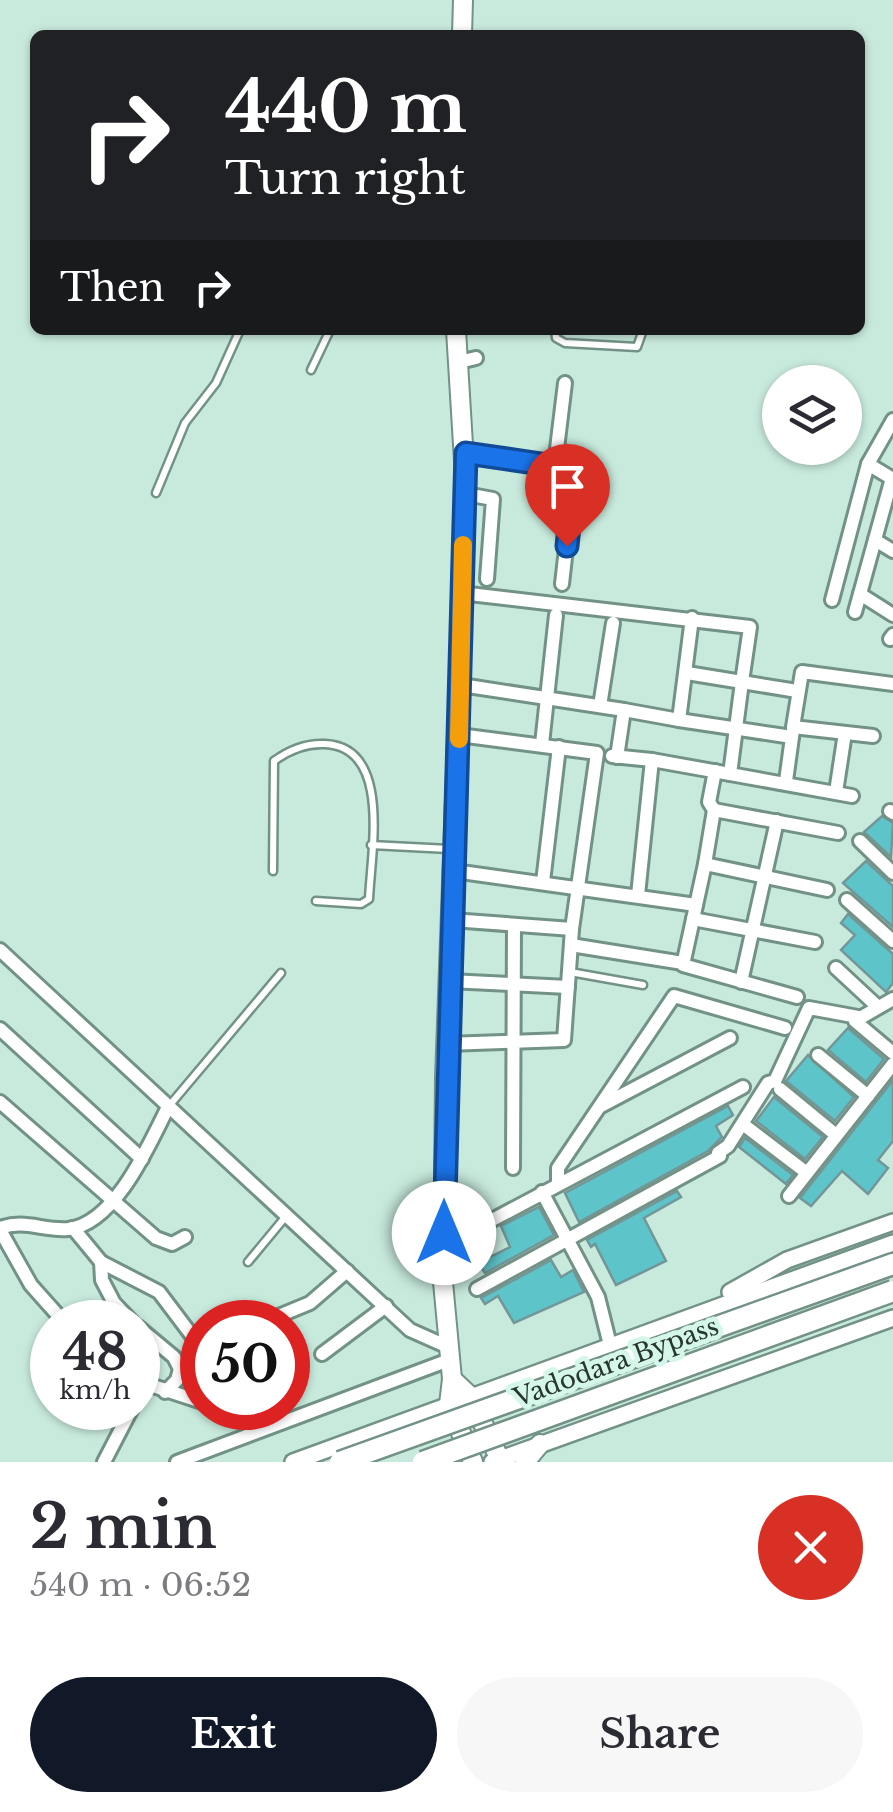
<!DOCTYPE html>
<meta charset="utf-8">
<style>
:root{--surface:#fff;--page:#f7f7f7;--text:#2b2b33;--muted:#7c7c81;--accent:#111827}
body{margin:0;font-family:"Libre Baskerville",serif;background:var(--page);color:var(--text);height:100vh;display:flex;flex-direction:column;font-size:38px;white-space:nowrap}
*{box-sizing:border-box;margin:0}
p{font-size:32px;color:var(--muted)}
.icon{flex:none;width:55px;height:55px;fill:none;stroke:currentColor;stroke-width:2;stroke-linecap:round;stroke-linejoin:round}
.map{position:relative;height:1462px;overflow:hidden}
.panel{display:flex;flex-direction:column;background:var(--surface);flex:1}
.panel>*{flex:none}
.top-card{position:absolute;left:30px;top:30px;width:835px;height:305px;border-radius:15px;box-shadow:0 2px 8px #0004;background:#202124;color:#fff;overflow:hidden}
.controls{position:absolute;left:762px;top:365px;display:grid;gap:20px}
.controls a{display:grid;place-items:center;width:100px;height:100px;border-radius:50%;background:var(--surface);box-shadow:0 2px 8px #0004;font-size:50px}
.speed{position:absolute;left:30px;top:1300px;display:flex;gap:20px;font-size:50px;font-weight:700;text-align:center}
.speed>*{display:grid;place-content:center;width:130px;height:130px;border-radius:50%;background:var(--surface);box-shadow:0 2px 8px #0004;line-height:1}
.speed small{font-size:25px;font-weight:400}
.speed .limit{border:15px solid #d22;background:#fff;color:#111}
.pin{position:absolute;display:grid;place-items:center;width:85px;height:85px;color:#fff;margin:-102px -42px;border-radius:50% 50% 50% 0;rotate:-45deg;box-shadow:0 0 10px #0007}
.pin .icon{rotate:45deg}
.me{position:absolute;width:110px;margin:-55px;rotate:0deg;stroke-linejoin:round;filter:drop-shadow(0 0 8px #0008)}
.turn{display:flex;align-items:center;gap:35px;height:210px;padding:0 30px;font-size:45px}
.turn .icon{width:130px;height:130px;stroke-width:2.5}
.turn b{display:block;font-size:70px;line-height:85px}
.then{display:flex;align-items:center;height:95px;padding:0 30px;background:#0003;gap:20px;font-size:38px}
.round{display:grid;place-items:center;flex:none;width:105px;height:105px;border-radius:52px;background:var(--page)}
.overview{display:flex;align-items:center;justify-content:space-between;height:170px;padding:0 30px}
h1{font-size:60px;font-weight:700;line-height:75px}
.action{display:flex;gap:20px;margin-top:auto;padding:20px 30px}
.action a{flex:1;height:115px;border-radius:60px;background:var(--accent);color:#fff;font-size:40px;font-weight:700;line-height:115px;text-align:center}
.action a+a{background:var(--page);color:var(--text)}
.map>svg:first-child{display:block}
</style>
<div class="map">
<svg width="893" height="1462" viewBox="0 0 893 1462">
<rect width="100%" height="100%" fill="#c8eadd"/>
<g fill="#5dc4ca" stroke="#739698" stroke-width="2.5">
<polygon points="882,816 893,823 891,857 864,832"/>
<polygon points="866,861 893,886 893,927 843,883"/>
<polygon points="848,914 893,954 893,983 886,992 841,950 855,935 841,923"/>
<polygon points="848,1028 884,1059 866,1082 828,1050"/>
<polygon points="808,1055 854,1097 835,1121 786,1081"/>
<polygon points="893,1080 893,1141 878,1160 888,1168 868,1194 842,1171 811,1206 800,1198"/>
<polygon points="774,1097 823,1137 805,1159 756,1121"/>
<polygon points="728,1106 733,1115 716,1126 722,1137 708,1151 579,1222 565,1193"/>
<polygon points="745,1138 793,1175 786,1184 739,1147"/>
<polygon points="677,1191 681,1197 644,1218 666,1261 616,1285 595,1244 591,1247 587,1240"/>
<polygon points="539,1207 554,1235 485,1273 478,1263 510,1247 501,1226"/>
<polygon points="551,1260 561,1277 573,1270 584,1292 514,1323 498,1296 485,1304 481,1298"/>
</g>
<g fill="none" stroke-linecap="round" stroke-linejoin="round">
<defs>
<g id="service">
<polyline points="555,330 556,338 565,343 637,347 643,330"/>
<polyline points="311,370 330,330"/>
<polyline points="156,493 185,423 216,383 240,330"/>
<polyline points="371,845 449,849"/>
<path d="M273 871 274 761C289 750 306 743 325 744 392 747 371 852 369 899L361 904 316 901"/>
<polyline points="570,972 643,985"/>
<polyline points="169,1106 281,973"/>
<polyline points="248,1262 287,1215"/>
</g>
<g id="minor">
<polyline points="459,362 476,358"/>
<polyline points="893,420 868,464 893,479"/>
<polyline points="466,453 575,469 562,584"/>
<polyline points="555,465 565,383"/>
<polyline points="466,494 493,499 487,579"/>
<polyline points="875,540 893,551"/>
<polyline points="461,593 750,627 742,682 687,673"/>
<polyline points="860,594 893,615"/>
<polyline points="832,600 868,464"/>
<polyline points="855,612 892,478"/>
<polyline points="890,639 893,635"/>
<polyline points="461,685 624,710 617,757"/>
<polyline points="797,691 742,682 730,774 852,796"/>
<polyline points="600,706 613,623"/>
<polyline points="624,710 679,720 692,618"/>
<polyline points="679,720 792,737"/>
<polyline points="873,736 793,727 802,672 893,684"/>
<polyline points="542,744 556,615"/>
<polyline points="612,756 652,760 638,895"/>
<polyline points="652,760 730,774"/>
<polyline points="786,781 793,730"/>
<polyline points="836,792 845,733"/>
<polyline points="714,810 709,802 715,771"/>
<polyline points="890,811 893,813"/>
<polyline points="860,841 893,873"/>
<polyline points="705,864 714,810 838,833"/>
<polyline points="454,871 696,905"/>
<polyline points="543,882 559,747"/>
<polyline points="847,900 893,941"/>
<polyline points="693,919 815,942"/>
<polyline points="452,920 572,929"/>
<polyline points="571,945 683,963"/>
<polyline points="0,950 410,1330 446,1346"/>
<polyline points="836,968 878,1007"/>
<polyline points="449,981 568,987"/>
<polyline points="741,982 777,821"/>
<polyline points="797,997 683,965 705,864 827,890"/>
<polyline points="893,999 855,1021 893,1053"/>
<polyline points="0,1029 142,1159"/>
<polyline points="446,1044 564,1040 572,929 597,753 459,735"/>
<polyline points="818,1055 868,1096"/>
<polyline points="780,1089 836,1135"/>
<polyline points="0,1102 156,1238 172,1244 185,1237"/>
<polyline points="601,1106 730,1038"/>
<polyline points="748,1128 807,1173"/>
<polyline points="718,1153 728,1146 768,1083 775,1081 809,1008 858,1017"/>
<polyline points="513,1168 514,925"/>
<polyline points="558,1184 558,1168 674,996 785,1028"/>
<polyline points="542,1192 598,1297 610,1345"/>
<polyline points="789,1196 893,1064"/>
<polyline points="479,1227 743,1087"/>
<path d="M0 1228C25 1219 43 1231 68 1229 115 1224 149 1145 168 1107"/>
<polyline points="73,1228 101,1262 102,1280 114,1303 132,1322"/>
<polyline points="0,1230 31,1285 64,1322"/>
<polyline points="444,1233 476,1221"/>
<polyline points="101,1262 159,1292 202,1349"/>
<polyline points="477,1289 720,1156"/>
<polyline points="264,1322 310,1303 347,1271"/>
<polyline points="138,1327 174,1357 180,1369 177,1380 165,1392"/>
<polyline points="322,1354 386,1306"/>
<polyline points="138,1381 202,1402"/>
<polyline points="138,1399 146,1386"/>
<polyline points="223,1408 247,1421 251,1431"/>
<polyline points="104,1462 132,1408"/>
<polyline points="177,1462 449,1360"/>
</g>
<g id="tertiary">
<polyline points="730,1292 787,1260 893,1222"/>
<polyline points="293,1462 893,1243"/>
<polyline points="492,1462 893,1318"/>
</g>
<g id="secondary">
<polyline points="462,35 463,0"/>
<polyline points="456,330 466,494 445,1078 443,1282 452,1379 449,1404 473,1462"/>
<polyline points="452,1379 470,1396 501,1462"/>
<polyline points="525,1462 540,1444"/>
</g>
</defs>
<use href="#service" stroke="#739286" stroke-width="11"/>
<use href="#minor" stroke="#739286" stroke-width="18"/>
<use href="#tertiary" stroke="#739286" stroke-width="20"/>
<use href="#secondary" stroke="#739286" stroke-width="22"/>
<use href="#service" stroke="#fff" stroke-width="6"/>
<use href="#minor" stroke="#fff" stroke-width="12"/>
<use href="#tertiary" stroke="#fff" stroke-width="15"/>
<use href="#secondary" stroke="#fff" stroke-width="18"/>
<defs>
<g id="trunk-bridge">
<polyline points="340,1462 893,1264"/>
<polyline points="423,1462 893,1291"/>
</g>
</defs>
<use href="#trunk-bridge" stroke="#739286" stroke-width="25" stroke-linecap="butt"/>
<use href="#trunk-bridge" stroke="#fff" stroke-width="20"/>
</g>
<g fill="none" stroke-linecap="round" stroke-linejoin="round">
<defs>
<polyline id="route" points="444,1233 466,453 575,469 567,546"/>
</defs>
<use href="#route" stroke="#114b97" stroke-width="25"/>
<use href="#route" stroke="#1a73e8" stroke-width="18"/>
<polyline stroke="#f59e0b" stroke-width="18" points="459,739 463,545"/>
</g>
<g text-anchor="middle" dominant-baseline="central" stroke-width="10" stroke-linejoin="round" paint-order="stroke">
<g font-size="25" fill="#283631" stroke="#d5f7ea">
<text transform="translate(616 1362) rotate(-20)">Vadodara Bypass</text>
</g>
</g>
</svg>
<div class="controls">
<a><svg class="icon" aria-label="layers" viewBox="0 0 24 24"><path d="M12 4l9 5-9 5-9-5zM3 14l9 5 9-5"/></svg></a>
</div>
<div class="speed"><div>48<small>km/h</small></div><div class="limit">50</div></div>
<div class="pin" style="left:567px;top:546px;background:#d93025"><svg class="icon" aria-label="arrive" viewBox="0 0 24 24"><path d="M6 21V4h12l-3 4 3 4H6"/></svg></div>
<svg class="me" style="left:444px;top:1233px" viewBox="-20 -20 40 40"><circle r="19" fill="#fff"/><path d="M0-13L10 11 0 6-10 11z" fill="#1a73e8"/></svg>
<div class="top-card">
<div class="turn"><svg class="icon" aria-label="right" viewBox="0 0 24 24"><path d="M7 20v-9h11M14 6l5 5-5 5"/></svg><div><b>440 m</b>Turn right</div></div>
<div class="then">Then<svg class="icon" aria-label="right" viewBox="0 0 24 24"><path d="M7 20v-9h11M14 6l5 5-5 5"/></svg></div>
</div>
</div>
<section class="panel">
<div class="overview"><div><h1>2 min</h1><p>540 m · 06:52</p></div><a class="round" style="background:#d93025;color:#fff"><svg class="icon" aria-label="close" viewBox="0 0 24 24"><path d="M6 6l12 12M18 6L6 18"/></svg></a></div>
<div class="action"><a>Exit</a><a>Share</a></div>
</section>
